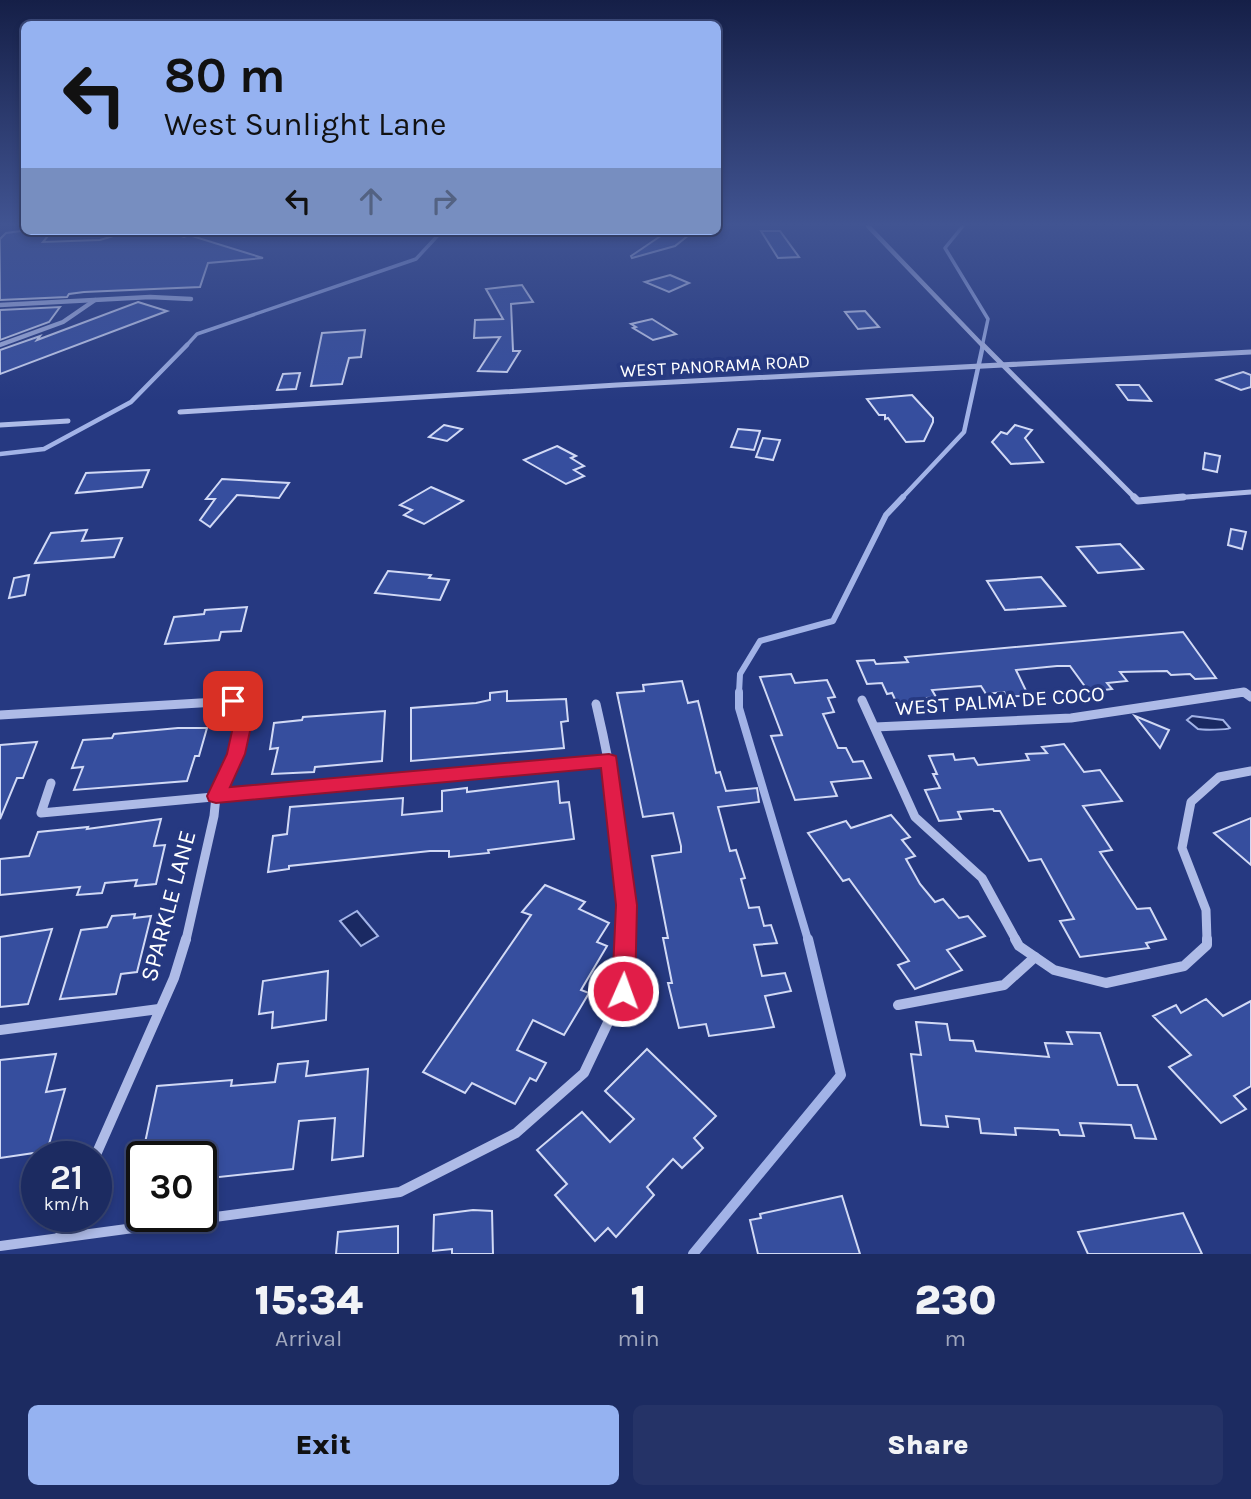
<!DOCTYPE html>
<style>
:root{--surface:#1c2b61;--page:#253367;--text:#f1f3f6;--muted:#a0a7bd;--line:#3a4776;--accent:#95b2f1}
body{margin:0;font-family:Karla,sans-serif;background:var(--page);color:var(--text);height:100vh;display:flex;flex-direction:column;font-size:26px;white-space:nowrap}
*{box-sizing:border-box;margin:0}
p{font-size:23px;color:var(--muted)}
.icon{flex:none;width:38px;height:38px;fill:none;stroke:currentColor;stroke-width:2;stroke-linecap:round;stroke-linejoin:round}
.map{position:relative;height:1254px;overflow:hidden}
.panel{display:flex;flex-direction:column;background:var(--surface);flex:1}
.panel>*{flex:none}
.guide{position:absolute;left:21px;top:21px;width:700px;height:214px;border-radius:10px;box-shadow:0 4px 10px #0003,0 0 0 2px var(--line);background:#95b2f1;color:#111;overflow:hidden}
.speed{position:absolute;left:21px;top:1141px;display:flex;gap:14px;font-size:35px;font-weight:700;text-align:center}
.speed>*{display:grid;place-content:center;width:91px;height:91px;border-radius:50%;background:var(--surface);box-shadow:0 4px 10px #0003,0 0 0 2px var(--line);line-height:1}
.speed small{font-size:18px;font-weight:400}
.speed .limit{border:4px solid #111;border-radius:10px;background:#fff;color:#111}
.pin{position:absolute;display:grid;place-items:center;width:60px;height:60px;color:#fff;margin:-30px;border-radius:14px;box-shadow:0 4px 10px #0006}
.me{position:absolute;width:77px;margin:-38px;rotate:2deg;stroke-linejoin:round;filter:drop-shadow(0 0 5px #0008)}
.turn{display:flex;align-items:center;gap:24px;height:147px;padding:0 28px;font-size:32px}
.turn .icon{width:91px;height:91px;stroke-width:2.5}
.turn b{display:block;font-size:49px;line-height:60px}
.lanes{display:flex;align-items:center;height:66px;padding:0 28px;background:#0003;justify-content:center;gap:35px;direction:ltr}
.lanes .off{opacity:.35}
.eta{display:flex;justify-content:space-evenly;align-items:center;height:119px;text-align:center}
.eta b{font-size:42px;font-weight:800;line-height:49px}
.primary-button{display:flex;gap:14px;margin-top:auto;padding:14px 28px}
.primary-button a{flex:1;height:80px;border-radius:10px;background:var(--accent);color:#111;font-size:28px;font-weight:800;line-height:80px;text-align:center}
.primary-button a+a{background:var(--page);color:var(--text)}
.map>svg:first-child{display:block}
</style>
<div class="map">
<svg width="1251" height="1254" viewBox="0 0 1251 1254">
<rect width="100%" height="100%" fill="#263981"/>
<g fill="#1a2962" stroke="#a2b3e7" stroke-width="2">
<path d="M1192 716 1223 720 1230 728C1227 730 1203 730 1198 729L1187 720Z"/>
<polygon points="357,911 378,936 361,946 340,921"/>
</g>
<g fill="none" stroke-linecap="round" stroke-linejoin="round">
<g stroke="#a2b3e7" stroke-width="3.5">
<polyline points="963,226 945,248 988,319 982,347"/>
<polyline points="185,347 197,334 416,259 442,231"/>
</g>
<g stroke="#a2b3e7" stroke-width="4.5">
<polyline points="0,454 44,449 131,402 187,345"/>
<polyline points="901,499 964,432 983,345"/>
</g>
<polyline stroke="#a2b3e7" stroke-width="6" points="739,693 740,674 760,641 833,621 886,515 903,497"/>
<polyline stroke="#a2b3e7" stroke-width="8" points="739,692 739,708 808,940"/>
<polyline stroke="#a2b3e7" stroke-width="10" points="693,1254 841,1075 808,939"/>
</g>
<g fill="#364e9e" stroke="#d1d9f5" stroke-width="2">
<polygon points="21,231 52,231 43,242 100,240 130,231 167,231 184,237 189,235 263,258 208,263 200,287 84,292 69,294 67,297 0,300 0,239 6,233"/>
<polygon points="668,231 694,231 675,246 632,258 631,256"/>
<polygon points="761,231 780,231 799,257 778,258"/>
<polygon points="670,275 689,283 669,292 645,282"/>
<polygon points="522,285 533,302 511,304 513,351 520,351 507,372 478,371 500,337 474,338 475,320 503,319 486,289"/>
<polygon points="138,302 167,311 0,374 0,350 40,336 37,340"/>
<polygon points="60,307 49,322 0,340 0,310"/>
<polygon points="865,311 879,327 858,329 845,312"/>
<polygon points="652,319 676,334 653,340 633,328 636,327 631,324"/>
<polygon points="365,330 361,357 349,358 342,384 311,386 322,333"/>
<polygon points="1243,372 1251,375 1251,387 1241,390 1217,380"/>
<polygon points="300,373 296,389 277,390 283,374"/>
<polygon points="1117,385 1139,385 1151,401 1128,400"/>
<polygon points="912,395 933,418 933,422 924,441 906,442 888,418 885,419 885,415 879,415 867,399"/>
<polygon points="444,425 462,429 447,441 429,437"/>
<polygon points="1015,425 1032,430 1025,438 1043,462 1011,464 992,442 1001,432 1007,434"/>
<polygon points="738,429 760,431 754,450 731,447"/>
<polygon points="763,438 780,440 773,460 756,457"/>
<polygon points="557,446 576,456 571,458 584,466 574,470 584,476 566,484 524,460"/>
<polygon points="1205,453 1220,456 1217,472 1203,469"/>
<polygon points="149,470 142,487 76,493 86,473"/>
<polygon points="222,479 289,483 279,498 237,495 210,527 200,520 215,499 206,499"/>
<polygon points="431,487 463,501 424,524 404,515 412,510 400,505"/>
<polygon points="1231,529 1246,532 1242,549 1228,545"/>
<polygon points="87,530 82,541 122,538 114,557 35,563 51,533"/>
<polygon points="1120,544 1143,569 1098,573 1077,547"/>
<polygon points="388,571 431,575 429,578 449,580 440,600 375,593"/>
<polygon points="29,575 25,595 9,598 14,578"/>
<polygon points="1041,577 1065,606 1005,610 987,581"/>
<polygon points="247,607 241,631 221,632 219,640 165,644 174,617 204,614 205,610"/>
<polygon points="1183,632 1216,678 1195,679 1190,674 1171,675 1167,671 1120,672 1127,681 1107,683 1112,689 1089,692 1070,666 1057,666 1016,670 1028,695 1007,697 1004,692 986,694 981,686 932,690 936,697 917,699 920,704 898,706 892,693 887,694 882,683 867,684 857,661 874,660 876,664 908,662 905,657"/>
<polygon points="791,674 795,683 827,680 835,697 828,698 834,712 823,714 838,748 846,748 853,762 863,761 871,778 831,782 837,796 795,800 771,736 782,735 760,677"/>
<polygon points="682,681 688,703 698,701 716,773 720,772 726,791 757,788 759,802 718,807 730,851 736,850 745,878 741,879 749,908 759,907 764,926 771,925 777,943 754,945 762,976 785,973 791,991 765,996 774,1027 709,1036 706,1024 679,1028 668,983 672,983 663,938 668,938 652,856 681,852 681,846 673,813 643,817 617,693 644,691 643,685"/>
<polygon points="507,691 507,701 566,699 568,721 561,722 564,748 411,761 411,708 476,703 490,700 490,693"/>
<polygon points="385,711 382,761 315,767 314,772 272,774 278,748 270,749 274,723 302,720 303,717"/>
<polygon points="1135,716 1169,730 1160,748"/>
<polygon points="178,728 207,728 199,756 195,756 187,781 74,790 83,767 72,768 83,740 112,738 114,734"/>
<polygon points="37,742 23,778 17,778 0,819 0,745"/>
<polygon points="1064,744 1084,772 1100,770 1122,801 1083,806 1112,850 1100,852 1137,909 1150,908 1166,939 1146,943 1149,948 1080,957 1060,921 1074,919 1041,859 1029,861 1000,811 994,811 993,809 958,812 961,819 939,821 925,790 940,788 933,774 937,774 929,756 953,754 955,760 974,758 978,765 1029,760 1026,754 1047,753 1042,747"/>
<polygon points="558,781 560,803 569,802 574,839 488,850 489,853 449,857 449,851 430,851 289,866 289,869 268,872 273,836 287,834 290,807 403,798 402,815 442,811 442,791 467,788 467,792"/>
<polygon points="891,815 910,837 902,840 915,856 906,859 920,884 935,902 943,899 959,918 968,916 985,936 947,950 962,970 915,989 898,965 909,961 849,879 843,881 808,833 846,821 851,828"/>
<polygon points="1251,818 1251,865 1214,833"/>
<polygon points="161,819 154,846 165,845 156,884 135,886 137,880 105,883 102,893 77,895 80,887 0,895 0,859 29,856 38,832 88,827 87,829"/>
<polygon points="545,885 585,902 579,909 609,923 597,942 607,946 581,990 589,993 564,1035 533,1020 517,1050 546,1063 536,1081 530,1078 515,1104 472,1083 465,1093 423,1072 531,915 522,912"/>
<polygon points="135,914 134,918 151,916 137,972 121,974 116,994 60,999 81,930 107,927 112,916"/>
<polygon points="52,929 28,1004 0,1007 0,937"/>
<polygon points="328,971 326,1020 272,1028 273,1012 259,1014 263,981"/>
<polygon points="1206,999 1223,1016 1251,1001 1251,1086 1234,1096 1246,1109 1221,1123 1169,1067 1191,1055 1153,1016 1176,1005 1181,1013"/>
<polygon points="916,1022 947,1024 950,1040 973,1041 976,1051 1049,1057 1045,1043 1072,1044 1067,1032 1100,1033 1118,1085 1137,1085 1156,1139 1135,1138 1131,1125 1080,1123 1084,1136 1060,1135 1058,1130 1015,1128 1016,1135 981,1133 979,1119 946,1116 948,1127 921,1125 911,1054 921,1055"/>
<polygon points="647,1049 716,1116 694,1138 703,1148 682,1168 673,1159 659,1174 647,1187 654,1195 616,1237 608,1228 595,1241 555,1195 567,1184 537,1150 582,1112 610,1142 634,1119 605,1091"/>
<polygon points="56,1054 46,1092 65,1089 47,1151 0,1158 0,1060"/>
<polygon points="308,1061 306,1076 368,1069 363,1156 332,1160 335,1118 299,1121 293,1169 201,1179 201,1146 190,1145 188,1157 142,1157 157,1086 232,1080 231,1086 275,1082 278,1064"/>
<polygon points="842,1196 860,1254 758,1254 750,1220 761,1218 760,1214"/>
<polygon points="473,1210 492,1211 493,1254 452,1254 452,1249 433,1251 434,1215"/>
<polygon points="1183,1213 1202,1254 1088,1254 1078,1232"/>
<polygon points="398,1226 398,1254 336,1254 338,1232"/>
</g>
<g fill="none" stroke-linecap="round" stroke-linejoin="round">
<g stroke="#aebbe7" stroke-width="4.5">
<polyline points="868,226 984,347"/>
<polyline points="0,305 150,297 191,299"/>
<polyline points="0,345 63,322 95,300"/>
</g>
<g stroke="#aebbe7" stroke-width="5">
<polyline points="983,345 1136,499"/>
<polyline points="180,412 617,385 1251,352"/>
<polyline points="0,425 68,421"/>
<polyline points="1161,499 1251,492"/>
</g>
<g stroke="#aebbe7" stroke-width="7">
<polyline points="1134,497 1138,501 1183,497"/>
<polyline points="1233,693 1246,693"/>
</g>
<g stroke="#aebbe7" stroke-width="9">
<polyline points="862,700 915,817 982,878 1016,940"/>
<path d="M596 704C614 780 628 862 625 940"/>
<polyline points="0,715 233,701 243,722 236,753 216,796 214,816 186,940"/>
<polyline points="875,727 1071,718 1244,692 1251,697"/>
<polyline points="51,783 41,813 609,760"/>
<polyline points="1207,940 1206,910 1182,848 1191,802 1219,777 1251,771"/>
</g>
<g stroke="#aebbe7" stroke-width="10">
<polyline points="1015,939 1019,946 1054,970 1106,983 1184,966 1207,945 1207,939"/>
<polyline points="898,1005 1004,985 1035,957"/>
<polyline points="0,1030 159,1009"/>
<polyline points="95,1157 174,978 186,939"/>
<polyline points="59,1238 69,1216"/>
<polyline points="0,1246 400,1192 516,1133 584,1073 623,991 625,939"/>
</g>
</g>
<linearGradient id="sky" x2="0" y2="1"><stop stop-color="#151f47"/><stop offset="0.56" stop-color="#415492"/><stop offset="1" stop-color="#415492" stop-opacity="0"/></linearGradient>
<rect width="1251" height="401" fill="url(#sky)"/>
<polygon fill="#e11d48" stroke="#92132f" stroke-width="2" points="233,696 239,697 252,722 245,754 230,787 609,754 616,756 637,905 635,991 631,998 623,1001 615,998 612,991 616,905 601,768 216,803 209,801 207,796 227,754 234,722 225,701"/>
<g text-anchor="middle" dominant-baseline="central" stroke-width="7" stroke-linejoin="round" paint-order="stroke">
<g font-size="18" fill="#fff" stroke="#263981">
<text transform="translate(715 366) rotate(-3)">WEST PANORAMA ROAD</text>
</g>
<g font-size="21" fill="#fff" stroke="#263981">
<text transform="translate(1000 701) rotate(-4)">WEST PALMA DE COCO</text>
</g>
<g font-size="24" fill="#fff" stroke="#263981">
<text transform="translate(168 906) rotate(-75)">SPARKLE LANE</text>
</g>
</g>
</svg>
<div class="speed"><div>21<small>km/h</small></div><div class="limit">30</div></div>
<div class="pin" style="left:233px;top:701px;background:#d93025"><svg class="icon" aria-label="arrive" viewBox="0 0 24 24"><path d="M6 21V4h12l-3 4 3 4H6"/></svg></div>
<svg class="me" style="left:623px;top:991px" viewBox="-20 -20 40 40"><circle r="17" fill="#e11d48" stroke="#fff" stroke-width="3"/><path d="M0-11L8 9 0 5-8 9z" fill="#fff"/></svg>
<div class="guide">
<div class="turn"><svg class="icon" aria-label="left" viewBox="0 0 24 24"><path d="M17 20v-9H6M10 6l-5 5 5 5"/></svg><div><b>80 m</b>West Sunlight Lane</div></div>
<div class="lanes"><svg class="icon" aria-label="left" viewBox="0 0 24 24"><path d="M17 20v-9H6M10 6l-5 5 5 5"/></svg><svg class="icon off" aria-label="ahead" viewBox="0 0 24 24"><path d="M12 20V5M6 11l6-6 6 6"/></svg><svg class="icon off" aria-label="right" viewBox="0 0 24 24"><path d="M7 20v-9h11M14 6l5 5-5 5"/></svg></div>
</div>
</div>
<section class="panel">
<div class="eta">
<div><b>15:34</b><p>Arrival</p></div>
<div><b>1</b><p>min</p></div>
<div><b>230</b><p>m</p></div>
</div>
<div class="primary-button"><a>Exit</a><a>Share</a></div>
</section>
